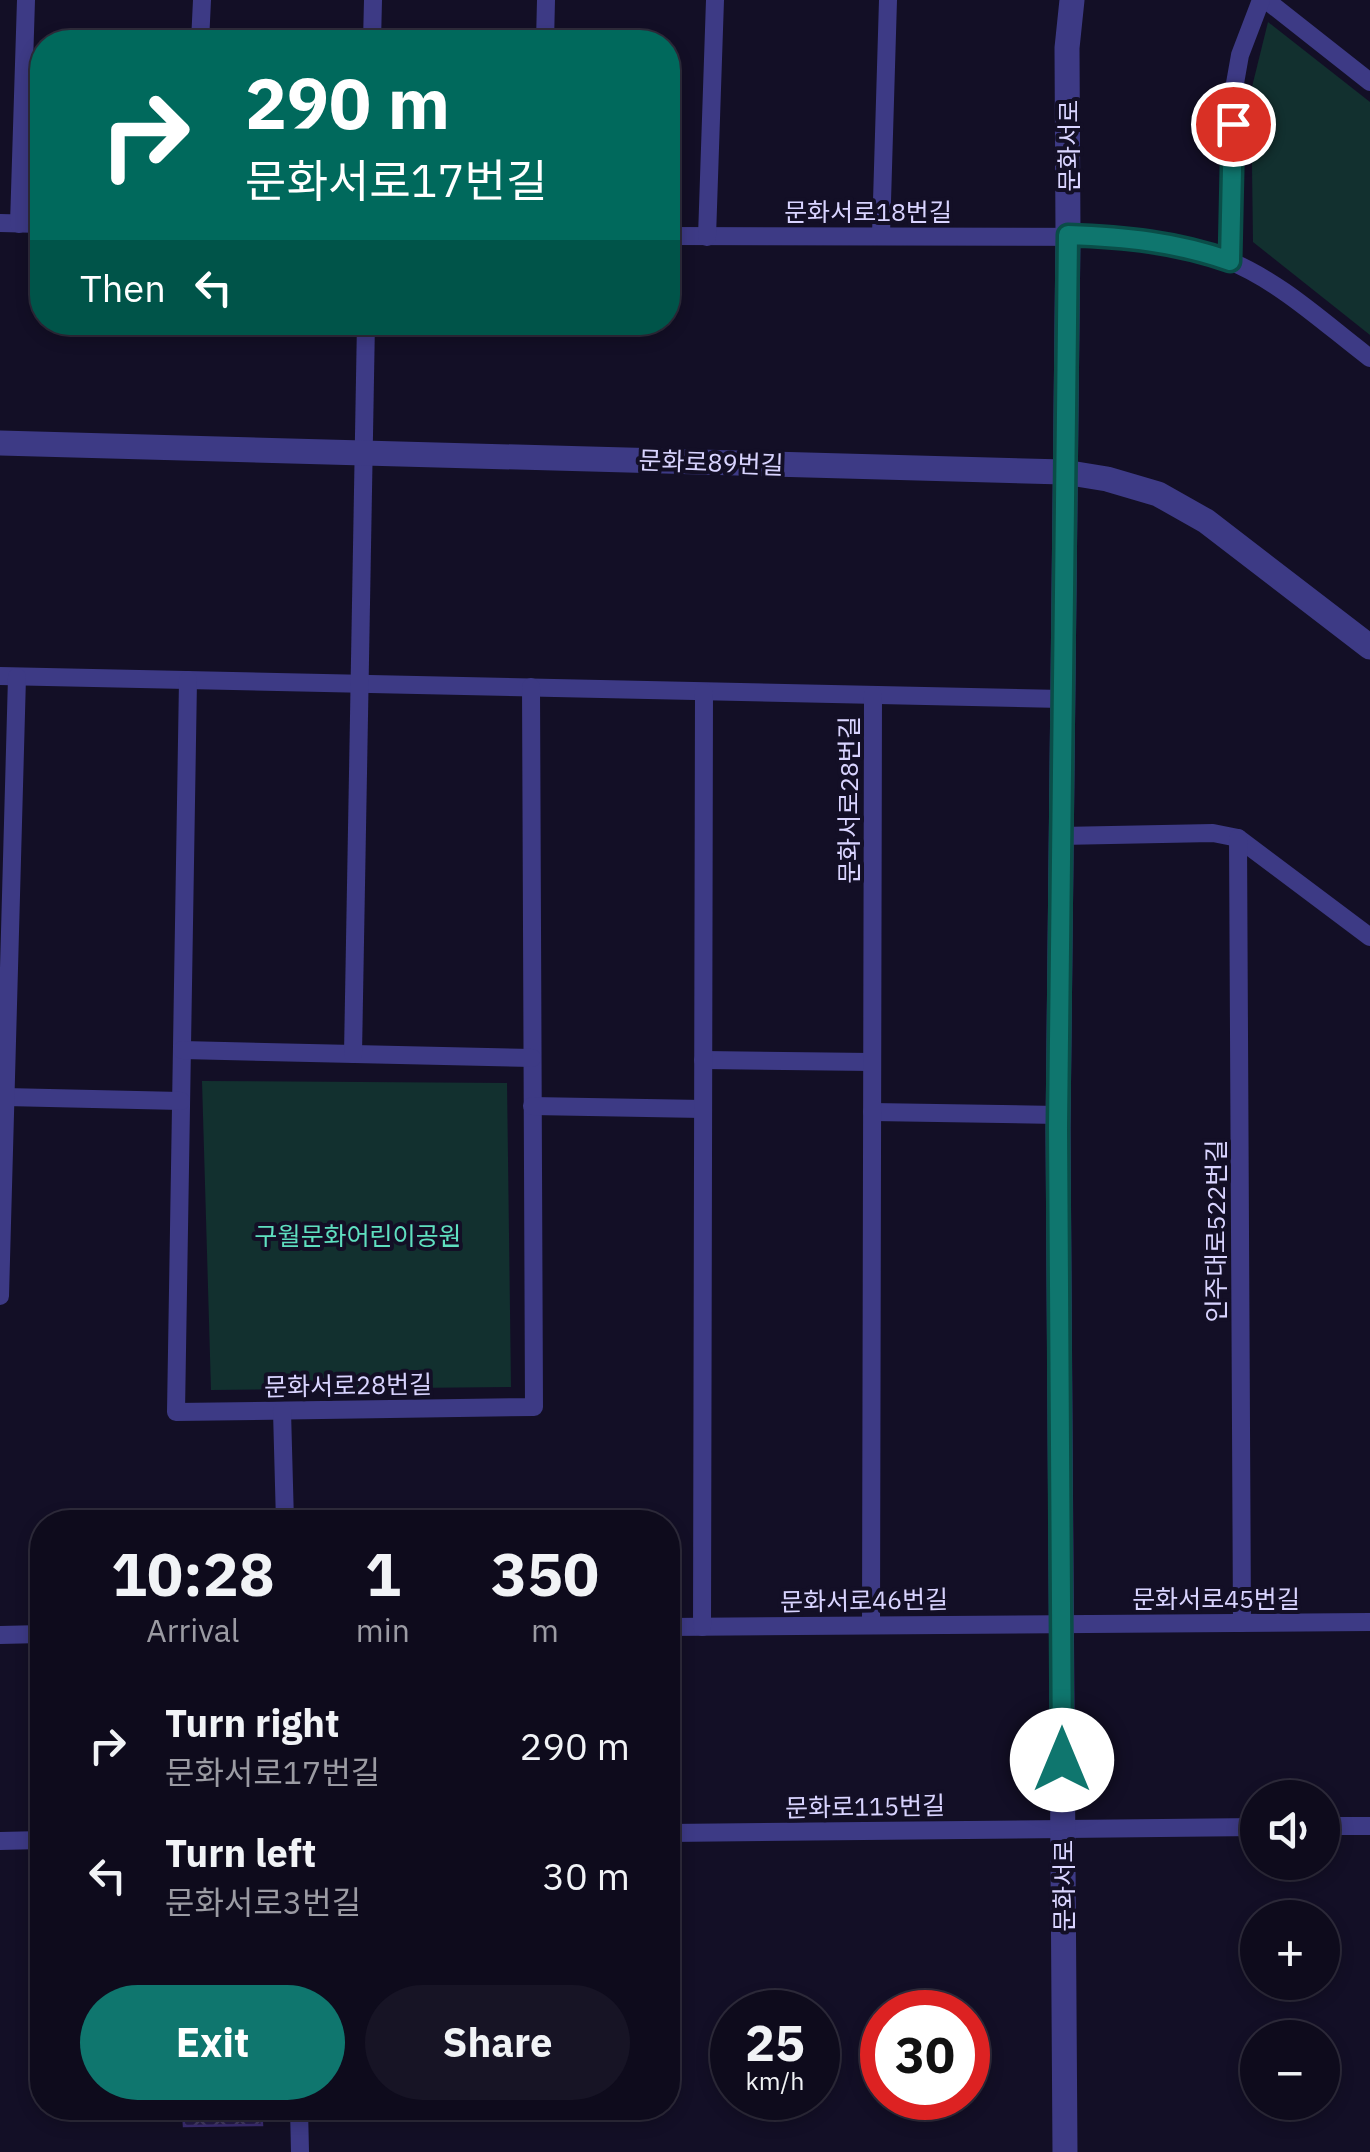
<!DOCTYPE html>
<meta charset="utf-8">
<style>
:root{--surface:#0e0b1c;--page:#171425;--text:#f1f3f6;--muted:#9b9ba3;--line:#2e2b3b;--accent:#0f766e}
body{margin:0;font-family:"IBM Plex Sans","Noto Sans KR",sans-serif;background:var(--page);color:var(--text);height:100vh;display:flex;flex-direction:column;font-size:38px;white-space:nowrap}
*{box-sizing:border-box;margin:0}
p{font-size:32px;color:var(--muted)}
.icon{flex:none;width:55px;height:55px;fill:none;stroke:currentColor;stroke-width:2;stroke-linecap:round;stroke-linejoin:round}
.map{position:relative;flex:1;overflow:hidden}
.side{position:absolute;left:30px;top:1510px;width:650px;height:610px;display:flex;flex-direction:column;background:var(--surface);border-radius:40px;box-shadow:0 5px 15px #0003,0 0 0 2px var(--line)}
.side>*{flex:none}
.hud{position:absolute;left:30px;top:30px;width:650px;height:305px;border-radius:40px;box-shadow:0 5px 15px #0003,0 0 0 2px var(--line);background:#00695c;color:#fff;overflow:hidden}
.buttons{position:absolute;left:1240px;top:1780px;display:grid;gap:20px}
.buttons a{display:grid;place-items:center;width:100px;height:100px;border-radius:50%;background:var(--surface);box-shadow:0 5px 15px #0003,0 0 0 2px var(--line);font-size:50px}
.speed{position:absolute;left:710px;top:1990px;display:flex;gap:20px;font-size:50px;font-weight:700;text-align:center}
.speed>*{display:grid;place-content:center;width:130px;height:130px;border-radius:50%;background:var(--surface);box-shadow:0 5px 15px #0003,0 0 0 2px var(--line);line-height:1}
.speed small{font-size:25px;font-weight:400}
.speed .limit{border:15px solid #d22;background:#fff;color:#111}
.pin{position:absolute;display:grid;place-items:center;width:85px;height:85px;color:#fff;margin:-42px;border:5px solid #fff;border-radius:50%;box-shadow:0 2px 10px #0007}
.me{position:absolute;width:110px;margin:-55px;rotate:0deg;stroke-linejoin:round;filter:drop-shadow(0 0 8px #0008)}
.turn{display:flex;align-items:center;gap:35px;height:210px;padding:0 50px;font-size:45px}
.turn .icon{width:130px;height:130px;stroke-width:2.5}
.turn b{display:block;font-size:70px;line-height:85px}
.then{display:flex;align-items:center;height:95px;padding:0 50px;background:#0003;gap:20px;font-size:38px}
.eta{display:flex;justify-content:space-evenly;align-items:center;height:170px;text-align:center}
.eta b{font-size:60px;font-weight:800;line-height:70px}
.primary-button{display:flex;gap:20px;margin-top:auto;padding:20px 50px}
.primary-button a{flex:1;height:115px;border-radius:60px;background:var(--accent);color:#fff;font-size:40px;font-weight:800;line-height:115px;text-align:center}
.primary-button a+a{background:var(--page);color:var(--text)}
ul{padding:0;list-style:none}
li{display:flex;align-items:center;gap:30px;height:130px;padding:0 50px}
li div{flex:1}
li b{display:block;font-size:38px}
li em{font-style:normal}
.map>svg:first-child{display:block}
</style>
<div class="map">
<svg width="1370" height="2152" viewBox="0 0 1370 2152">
<defs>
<pattern id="building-cross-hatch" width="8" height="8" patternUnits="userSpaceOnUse" patternTransform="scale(2.5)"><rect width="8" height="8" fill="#241b47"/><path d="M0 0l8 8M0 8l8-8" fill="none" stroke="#433b63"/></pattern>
</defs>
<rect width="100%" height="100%" fill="#130f26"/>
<g fill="#12302f">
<polygon points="1268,22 1370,102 1370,335 1253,242 1251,91"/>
<polygon points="202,1081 507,1083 511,1387 211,1390"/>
</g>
<polygon fill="url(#building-cross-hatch)" stroke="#3b2d73" stroke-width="2.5" points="183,2108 261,2108 262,2125 184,2126"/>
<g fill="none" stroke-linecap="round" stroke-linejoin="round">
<g stroke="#3d3a85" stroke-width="18">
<polyline points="1266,0 1370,82"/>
<polyline points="200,42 202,0"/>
<polyline points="372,42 373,0"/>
<polyline points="545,42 546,0"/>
<polyline points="0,223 42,224"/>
<polyline points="19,224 26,0"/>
<polyline points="881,235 888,0"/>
<path d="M668 236 1135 237C1167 243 1197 248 1227 260 1280 281 1325 324 1370 358"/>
<polyline points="707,237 715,0"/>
<polyline points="1230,261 1234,89 1240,55 1261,0"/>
<polyline points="0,676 1062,699"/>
<polyline points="188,680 176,1412 534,1407 531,687"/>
<polyline points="1060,836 1213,833 1238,838 1370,937"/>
<polyline points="1238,838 1242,1623"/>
<polyline points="182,1050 532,1058"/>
<polyline points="353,1054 366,322"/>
<polyline points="703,1060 872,1062"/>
<polyline points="5,1097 181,1101"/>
<polyline points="532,1106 703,1109"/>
<polyline points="872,1112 1058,1115"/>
<polyline points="0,1296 17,677"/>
<polyline points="282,1411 285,1522"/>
<polyline points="871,1625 873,695"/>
<polyline points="668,1627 1370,1622"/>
<polyline points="702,1627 704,692"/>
<polyline points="0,1635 42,1634"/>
<polyline points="1322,1826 1370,1826"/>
<polyline points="668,1833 1258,1827"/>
<polyline points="0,1841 42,1840"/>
<polyline points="299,2108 300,2152"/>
</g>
<g stroke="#3d3a85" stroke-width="25">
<polyline points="0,443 1064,472 1107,479 1158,494 1206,521 1370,647"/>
<polyline points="1065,2152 1058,1129 1068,235 1067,48 1072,0"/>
</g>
</g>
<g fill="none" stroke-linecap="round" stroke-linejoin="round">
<defs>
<path id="route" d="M1062 1760 1058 1128 1068 235C1125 237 1176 242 1230 261L1233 124"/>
</defs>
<use href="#route" stroke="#0a4d48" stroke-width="25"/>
<use href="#route" stroke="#0f766e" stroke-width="18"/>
</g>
<g text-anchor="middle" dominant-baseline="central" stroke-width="8" stroke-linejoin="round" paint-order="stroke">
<g font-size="25" fill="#d9d4ff" stroke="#130f26">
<text transform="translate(1068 146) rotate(-90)">문화서로</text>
<text x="868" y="211">문화서로18번길</text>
<text transform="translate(711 462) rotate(2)">문화로89번길</text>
<text transform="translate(848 800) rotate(-90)">문화서로28번길</text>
<text transform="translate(1215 1231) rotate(-90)">인주대로522번길</text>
<text transform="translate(348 1385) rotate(-1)">문화서로28번길</text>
<text x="1216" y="1598">문화서로45번길</text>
<text transform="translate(864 1600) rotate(-1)">문화서로46번길</text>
<text transform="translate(865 1806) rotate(-1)">문화로115번길</text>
<text transform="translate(1063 1886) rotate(-90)">문화서로</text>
</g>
<g font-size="25" fill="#5fe0c0" stroke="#130f26">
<text x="358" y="1235">구월문화어린이공원</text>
</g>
</g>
</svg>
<div class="buttons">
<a><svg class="icon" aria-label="sound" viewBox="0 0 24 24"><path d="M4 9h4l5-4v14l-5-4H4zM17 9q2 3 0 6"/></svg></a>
<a>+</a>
<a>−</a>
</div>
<div class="speed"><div>25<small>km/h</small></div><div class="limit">30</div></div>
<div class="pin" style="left:1233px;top:124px;background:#d93025"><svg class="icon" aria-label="arrive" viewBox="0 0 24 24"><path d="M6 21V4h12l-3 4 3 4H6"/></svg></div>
<svg class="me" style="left:1062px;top:1760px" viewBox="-20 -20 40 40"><circle r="19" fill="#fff"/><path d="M0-13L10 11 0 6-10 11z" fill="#0f766e"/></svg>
<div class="hud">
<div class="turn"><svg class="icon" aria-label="right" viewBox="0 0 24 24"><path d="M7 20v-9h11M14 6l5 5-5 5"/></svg><div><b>290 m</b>문화서로17번길</div></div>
<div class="then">Then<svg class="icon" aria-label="left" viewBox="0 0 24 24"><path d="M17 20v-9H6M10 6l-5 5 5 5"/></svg></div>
</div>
<section class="side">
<div class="eta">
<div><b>10:28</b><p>Arrival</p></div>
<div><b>1</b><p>min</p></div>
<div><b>350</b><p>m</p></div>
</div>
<ul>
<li><svg class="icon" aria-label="right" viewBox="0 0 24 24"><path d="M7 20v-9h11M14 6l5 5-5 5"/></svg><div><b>Turn right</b><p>문화서로17번길</p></div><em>290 m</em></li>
<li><svg class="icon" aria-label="left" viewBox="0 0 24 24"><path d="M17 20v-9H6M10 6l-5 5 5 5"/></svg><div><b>Turn left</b><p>문화서로3번길</p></div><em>30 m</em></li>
</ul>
<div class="primary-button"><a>Exit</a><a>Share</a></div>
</section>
</div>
